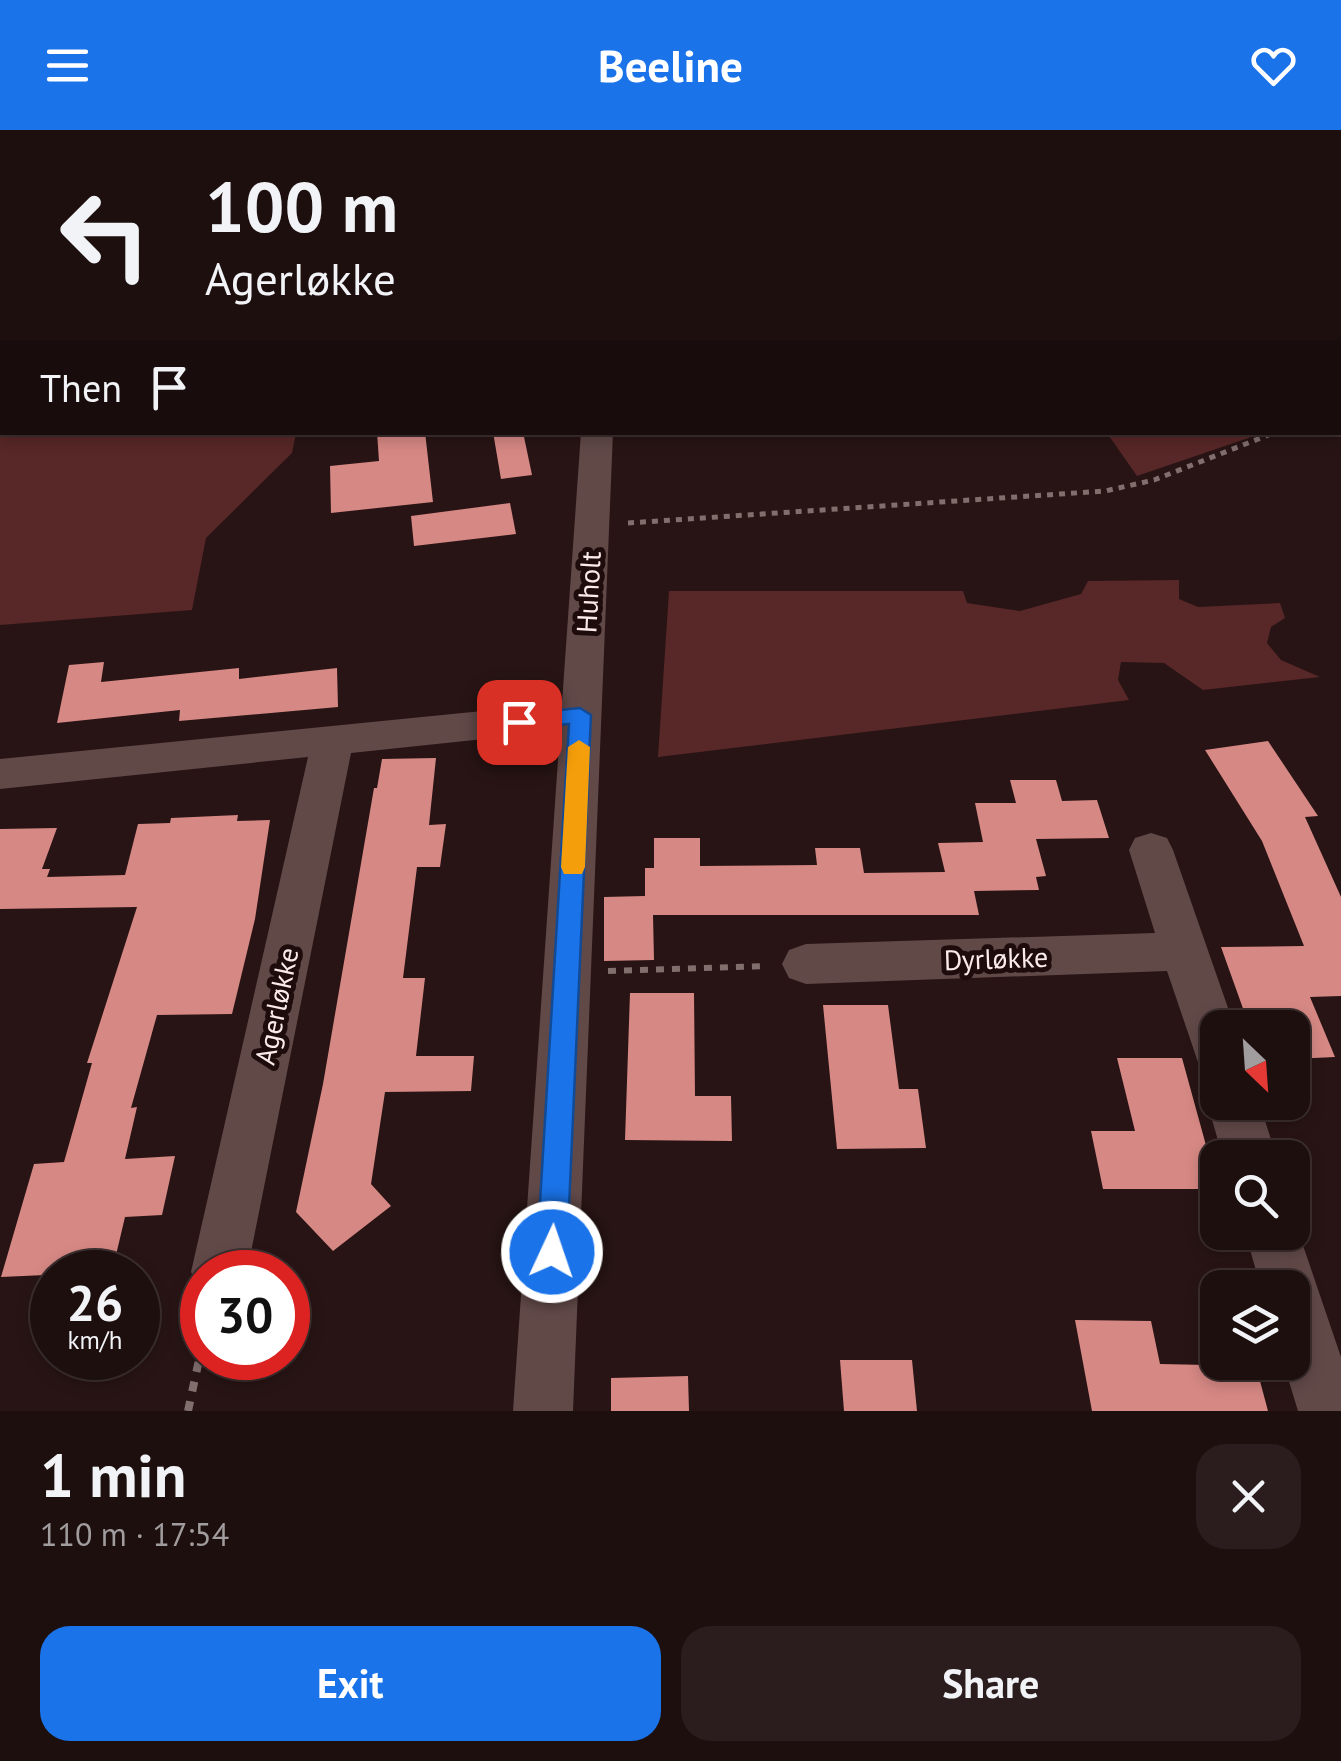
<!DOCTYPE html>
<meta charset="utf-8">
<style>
:root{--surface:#1e0f0f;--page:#2b1d1d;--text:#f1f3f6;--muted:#a19c9e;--line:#3c2f2f;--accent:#1a73e8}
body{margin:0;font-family:"PT Sans",sans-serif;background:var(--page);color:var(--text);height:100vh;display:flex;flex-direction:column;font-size:38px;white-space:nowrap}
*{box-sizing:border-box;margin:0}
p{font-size:32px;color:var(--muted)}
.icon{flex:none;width:55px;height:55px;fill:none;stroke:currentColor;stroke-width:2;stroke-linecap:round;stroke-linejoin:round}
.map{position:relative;height:1281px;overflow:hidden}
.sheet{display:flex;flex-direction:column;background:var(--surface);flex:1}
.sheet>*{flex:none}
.hud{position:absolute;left:0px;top:0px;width:1342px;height:305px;box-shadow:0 5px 15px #0003,0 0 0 2px var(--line);background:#1e0f0f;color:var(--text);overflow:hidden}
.needle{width:65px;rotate:155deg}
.fabs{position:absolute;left:1200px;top:880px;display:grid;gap:20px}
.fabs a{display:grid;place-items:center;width:110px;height:110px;border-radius:20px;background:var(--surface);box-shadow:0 5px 15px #0003,0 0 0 2px var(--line);font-size:50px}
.speed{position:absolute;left:30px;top:1120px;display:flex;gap:20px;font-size:50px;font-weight:700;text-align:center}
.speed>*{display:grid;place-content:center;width:130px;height:130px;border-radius:50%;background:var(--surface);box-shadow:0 5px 15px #0003,0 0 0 2px var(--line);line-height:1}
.speed small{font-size:25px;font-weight:400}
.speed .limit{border:15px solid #d22;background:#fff;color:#111}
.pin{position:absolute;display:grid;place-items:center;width:85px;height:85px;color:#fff;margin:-42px;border-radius:20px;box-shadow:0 5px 15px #0006}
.me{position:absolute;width:110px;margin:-55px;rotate:3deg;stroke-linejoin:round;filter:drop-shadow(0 0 8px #0008)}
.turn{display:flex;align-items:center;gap:35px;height:210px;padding:0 40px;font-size:45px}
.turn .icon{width:130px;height:130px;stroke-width:2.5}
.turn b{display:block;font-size:70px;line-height:85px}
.then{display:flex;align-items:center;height:95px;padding:0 40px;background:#0003;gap:20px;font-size:38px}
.round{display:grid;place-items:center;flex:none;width:105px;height:105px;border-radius:30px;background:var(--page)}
.summary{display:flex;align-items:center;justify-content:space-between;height:170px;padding:0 40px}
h1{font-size:60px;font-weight:700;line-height:75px}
.primary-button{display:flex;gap:20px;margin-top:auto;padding:20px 40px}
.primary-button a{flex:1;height:115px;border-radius:30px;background:var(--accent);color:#fff;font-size:40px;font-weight:700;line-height:115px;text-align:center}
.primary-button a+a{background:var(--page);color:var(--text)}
header{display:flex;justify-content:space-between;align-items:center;height:130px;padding:0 40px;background:var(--accent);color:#fff;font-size:45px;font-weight:700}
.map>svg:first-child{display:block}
</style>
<header><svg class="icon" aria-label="menu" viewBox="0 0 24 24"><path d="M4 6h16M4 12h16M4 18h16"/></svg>Beeline<svg class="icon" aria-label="heart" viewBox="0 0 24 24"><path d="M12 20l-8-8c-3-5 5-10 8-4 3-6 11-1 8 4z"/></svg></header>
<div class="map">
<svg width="1341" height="1281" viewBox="0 0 1341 1281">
<rect width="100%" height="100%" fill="#281414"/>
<g fill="#582727">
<polygon points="0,285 2,302 296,303 292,323 206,408 192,480 0,495"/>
<polygon points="1107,303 1263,303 1137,346"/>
<polygon points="1179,450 1179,469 1198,477 1280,473 1285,488 1271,497 1267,513 1281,530 1320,547 1203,560 1164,533 1121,532 1118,550 1129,570 658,627 669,461 963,461 967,473 1020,481 1081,464 1088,451"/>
</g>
<g fill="#d68884">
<polygon points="377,302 425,302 433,372 331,383 330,336 379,331"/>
<polygon points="493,302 523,302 532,345 501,349"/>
<polygon points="510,373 516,404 414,416 411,386"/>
<polygon points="104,532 101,552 239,538 239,549 337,538 338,577 179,591 180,580 57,593 69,535"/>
<polygon points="1268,611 1318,686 1305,687 1341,767 1341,866 1310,867 1335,927 1292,929 1292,898 1250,898 1221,817 1304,816 1262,711 1205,620"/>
<polygon points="436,628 429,695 446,694 440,737 417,737 403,848 425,848 416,926 474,926 471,961 385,962 371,1054 391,1076 333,1121 296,1082 323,954 374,658 377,658 382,629"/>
<polygon points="1010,650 1056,650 1062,671 1097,670 1109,708 1036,709 1046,746 1036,747 1039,760 974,761 979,785 653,785 654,830 604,831 604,767 645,766 645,738 654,738 654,708 700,708 700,736 817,735 815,718 860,718 864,743 945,742 938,713 983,712 975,673 1016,673"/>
<polygon points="238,685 237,691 270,690 255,789 232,884 157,885 131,978 137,977 125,1029 175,1026 162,1085 125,1087 112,1142 1,1147 34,1034 64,1032 92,933 87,933 137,777 0,779 0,699 57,698 42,739 50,739 47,747 125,745 138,694 170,693 171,688"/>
<polygon points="630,863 694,863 695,966 731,966 732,1011 625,1010"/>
<polygon points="823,875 888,875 899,959 918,959 926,1018 837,1019"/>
<polygon points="1117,928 1182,928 1218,1059 1103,1059 1091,1001 1135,1001"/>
<polygon points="1075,1190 1151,1191 1160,1234 1256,1236 1268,1281 1092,1281"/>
<polygon points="840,1230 912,1230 917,1281 844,1281"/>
<polygon points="688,1246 689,1281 611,1281 611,1248"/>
</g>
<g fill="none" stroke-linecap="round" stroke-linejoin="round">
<polyline stroke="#816f6e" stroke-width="5" stroke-dasharray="6 6" stroke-linecap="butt" points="628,393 1105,361 1154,350 1276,302"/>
<polyline stroke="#816f6e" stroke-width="6" stroke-dasharray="8 8" stroke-linecap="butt" points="608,841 765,836"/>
<polyline stroke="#816f6e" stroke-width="8" stroke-dasharray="10 10" stroke-linecap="butt" points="188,1281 202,1216"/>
<g fill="#614948" fill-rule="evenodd">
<rect x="623" y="0" width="24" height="2"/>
<rect x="1340" y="37" width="1" height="16"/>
<polygon points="581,302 613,302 573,1281 513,1281 560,601 351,623 247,1142 202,1142 202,1163 191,1142 308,627 0,659 0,629 562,573"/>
<polygon points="1151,703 1167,708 1173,720 1235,898 1218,898 1218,944 1200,938 1167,841 806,854 789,848 782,834 789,820 806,814 1155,803 1129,720 1135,708"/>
<polygon points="1218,955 1218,972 1259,972 1277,1028 1223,1028 1207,972"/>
<polygon points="1292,1083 1341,1227 1341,1281 1298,1281 1283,1232 1292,1232 1292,1158 1261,1158 1245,1102 1292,1102"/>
</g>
</g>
<polygon fill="#1a73e8" stroke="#114b97" stroke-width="2.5" points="580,578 591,585 567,1122 563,1132 552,1136 542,1132 537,1122 569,594 519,599 508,592 519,584"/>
<polygon fill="#f59e0b" points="579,610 590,617 585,737 582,744 564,744 561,737 568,617"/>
<g text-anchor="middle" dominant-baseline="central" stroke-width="10" stroke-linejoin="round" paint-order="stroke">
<g font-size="28" fill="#faebea" stroke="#1e0b0b">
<text transform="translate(588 462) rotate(-87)">Huholt</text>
<text transform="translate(996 828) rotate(-2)">Dyrløkke</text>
<text transform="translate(276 876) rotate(-78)">Agerløkke</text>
</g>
</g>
</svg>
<div class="fabs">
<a><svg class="needle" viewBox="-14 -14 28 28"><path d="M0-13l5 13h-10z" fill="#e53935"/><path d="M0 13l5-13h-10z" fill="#a19c9e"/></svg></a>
<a><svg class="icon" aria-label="search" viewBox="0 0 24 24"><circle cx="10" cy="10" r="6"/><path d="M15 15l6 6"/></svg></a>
<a><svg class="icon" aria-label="layers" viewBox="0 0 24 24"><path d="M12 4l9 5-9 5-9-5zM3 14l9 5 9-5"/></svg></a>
</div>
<div class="speed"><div>26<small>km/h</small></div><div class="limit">30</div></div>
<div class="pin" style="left:519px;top:592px;background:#d93025"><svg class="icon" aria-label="arrive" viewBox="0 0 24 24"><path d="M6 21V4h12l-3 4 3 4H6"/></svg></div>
<svg class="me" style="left:552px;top:1122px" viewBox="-20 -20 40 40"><circle r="17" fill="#1a73e8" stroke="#fff" stroke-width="3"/><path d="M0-11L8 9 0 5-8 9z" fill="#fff"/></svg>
<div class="hud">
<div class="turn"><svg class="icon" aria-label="left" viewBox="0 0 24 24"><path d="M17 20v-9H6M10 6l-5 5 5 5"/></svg><div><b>100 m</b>Agerløkke</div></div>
<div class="then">Then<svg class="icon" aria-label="arrive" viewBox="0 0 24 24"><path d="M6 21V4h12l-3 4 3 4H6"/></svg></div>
</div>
</div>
<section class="sheet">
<div class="summary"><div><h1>1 min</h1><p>110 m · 17:54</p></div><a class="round"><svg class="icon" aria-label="close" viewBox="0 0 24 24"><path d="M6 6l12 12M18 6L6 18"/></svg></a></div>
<div class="primary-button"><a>Exit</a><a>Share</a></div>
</section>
